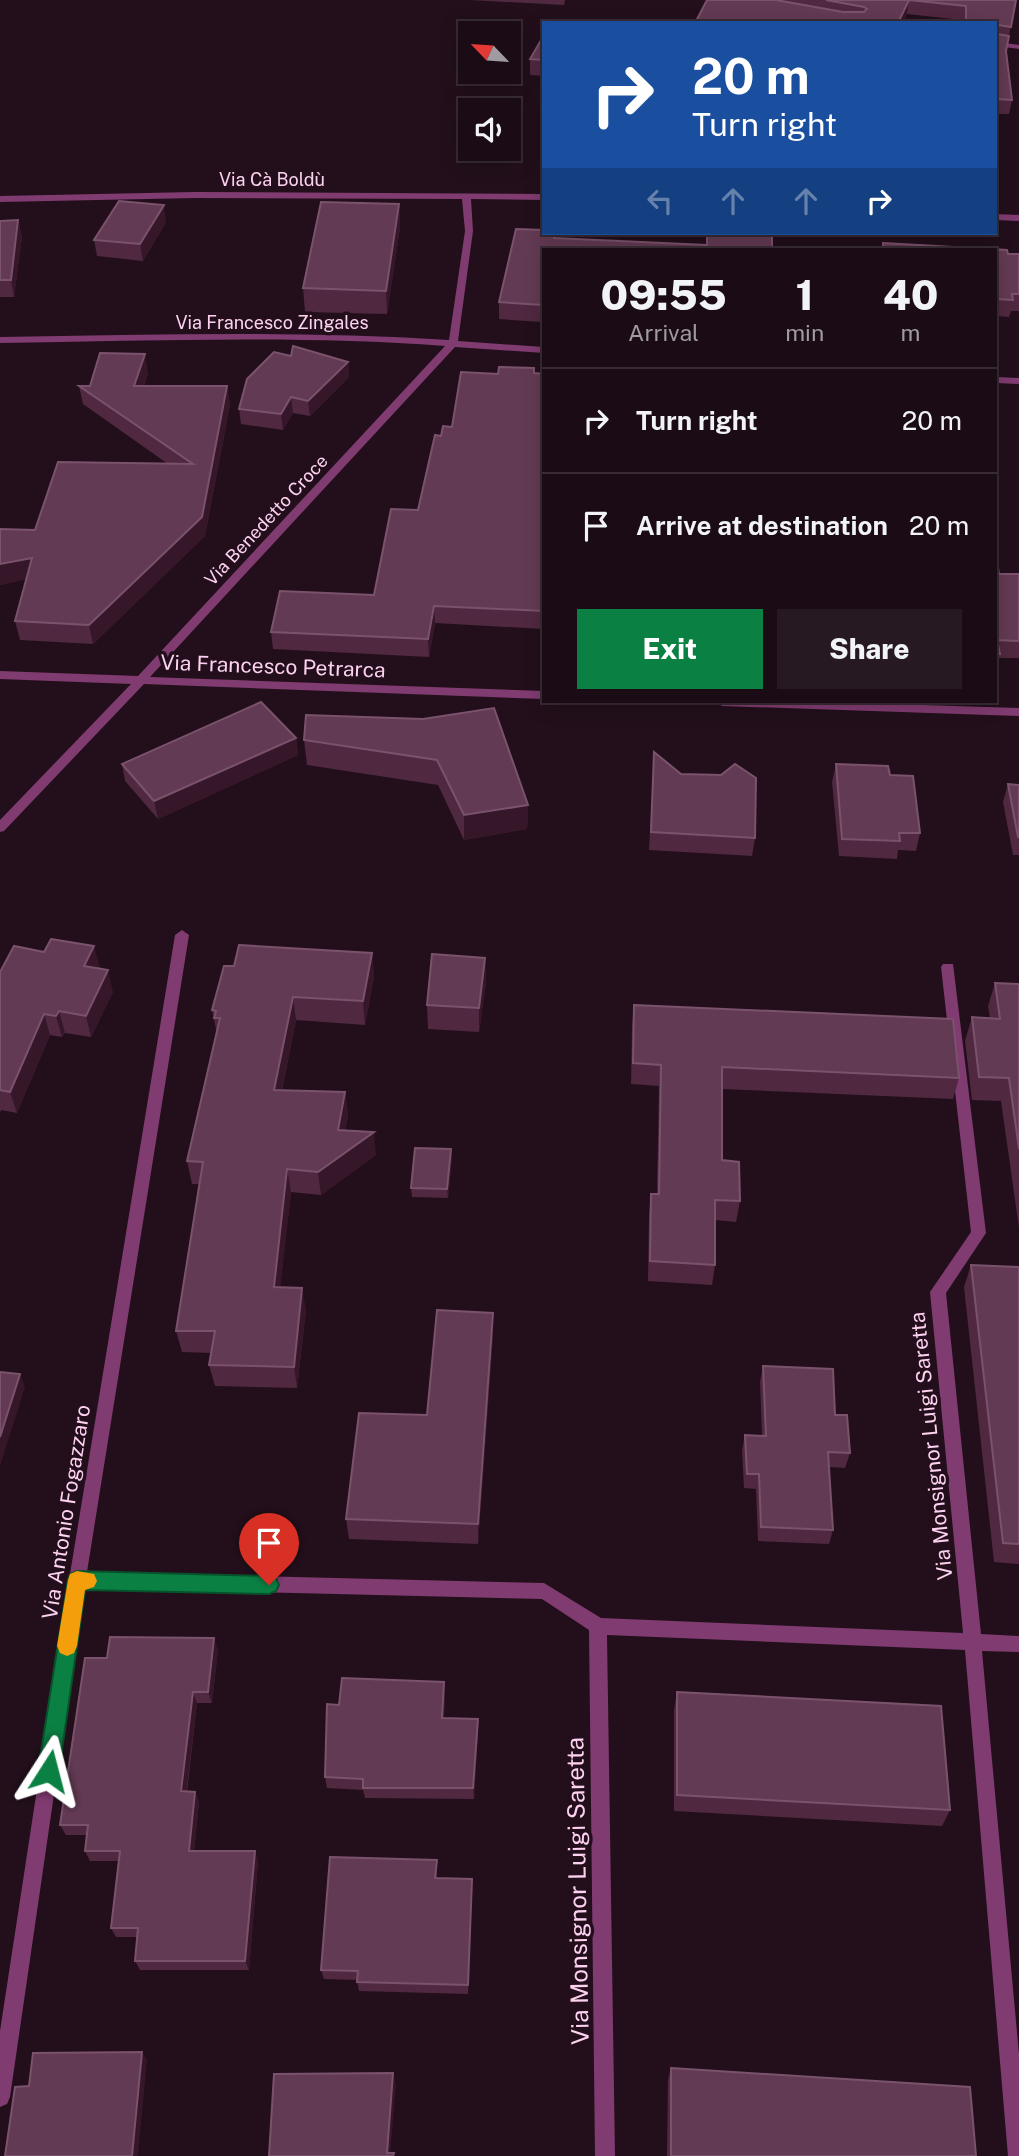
<!DOCTYPE html>
<meta charset="utf-8">
<style>
:root{--surface:#1a0b14;--page:#271922;--text:#f1f3f6;--muted:#9f9ba0;--line:#382b34;--accent:#0b8043}
body{margin:0;font-family:"Public Sans",sans-serif;background:var(--page);color:var(--text);height:100vh;display:flex;flex-direction:column;font-size:26px;white-space:nowrap}
*{box-sizing:border-box;margin:0}
p{font-size:23px;color:var(--muted)}
.icon{flex:none;width:38px;height:38px;fill:none;stroke:currentColor;stroke-width:2;stroke-linecap:round;stroke-linejoin:round}
.map{position:relative;flex:1;overflow:hidden}
.drawer{position:absolute;left:542px;top:248px;width:455px;height:455px;display:flex;flex-direction:column;background:var(--surface);border-radius:0px;box-shadow:0 4px 18px #0003,0 0 0 2px var(--line)}
.drawer>*{flex:none}
.guide{position:absolute;left:542px;top:21px;width:455px;height:214px;border-radius:0px;box-shadow:0 4px 18px #0003,0 0 0 2px var(--line);background:#1a4fa0;color:#fff;overflow:hidden}
.needle{width:46px;rotate:295deg}
.fabs{position:absolute;left:458px;top:21px;display:grid;gap:14px}
.fabs a{display:grid;place-items:center;width:63px;height:63px;border-radius:0px;background:var(--surface);box-shadow:0 4px 18px #0003,0 0 0 2px var(--line);font-size:35px}
.pin{position:absolute;display:grid;place-items:center;width:60px;height:60px;color:#fff;margin:-72px -30px;border-radius:50% 50% 50% 0;rotate:-45deg;box-shadow:0 0 7px #0007}
.pin .icon{rotate:45deg}
.me{position:absolute;width:77px;margin:-38px;rotate:9deg;stroke-linejoin:round;filter:drop-shadow(0 0 5px #0008)}
.turn{display:flex;align-items:center;gap:24px;height:147px;padding:0 35px;font-size:32px}
.turn .icon{width:91px;height:91px;stroke-width:2.5}
.turn b{display:block;font-size:49px;line-height:60px}
.lanes{display:flex;align-items:center;height:66px;padding:0 35px;background:#0003;justify-content:center;gap:35px;direction:ltr}
.lanes .off{opacity:.35}
.eta{display:flex;justify-content:space-evenly;align-items:center;height:119px;text-align:center}
.eta b{font-size:42px;font-weight:800;line-height:49px}
.action{display:flex;gap:14px;margin-top:auto;padding:14px 35px}
.action a{flex:1;height:80px;border-radius:0px;background:var(--accent);color:#fff;font-size:28px;font-weight:800;line-height:80px;text-align:center}
.action a+a{background:var(--page);color:var(--text)}
ul{padding:0;list-style:none}
li{display:flex;align-items:center;gap:21px;height:105px;padding:0 35px;border-top:2px solid var(--line)}
li div{flex:1}
li b{display:block;font-size:26px}
li em{font-style:normal}
.map>svg:first-child{display:block}
</style>
<div class="map">
<svg width="1019" height="2156" viewBox="0 0 1019 2156">
<rect width="100%" height="100%" fill="#220f1b"/>
<g fill="none" stroke-linecap="round" stroke-linejoin="round">
<g fill="#803b70" fill-rule="evenodd">
<polygon points="996,42 1019,45 1019,49 996,46"/>
<path d="M195 192 544 194V200L471 199 473 231 458 341 544 347V353L455 347 150 677 544 691V699L144 684 4 831 0 832V820L131 684 0 679V671L138 676 445 346C297 335 148 341 0 343V337C150 335 299 330 449 340L465 231 462 199 195 198 0 202V196Z"/>
<polygon points="996,214 1019,215 1019,221 996,220"/>
<polygon points="996,377 1019,378 1019,384 996,383"/>
<polygon points="716,702 829,702 1019,708 1019,716 722,706"/>
<polygon points="182,930 189,935 87,1572 544,1583 601,1618 963,1633 930,1292 971,1232 941,967 943,964 953,964 986,1233 946,1293 981,1634 1019,1636 1019,1652 982,1651 1019,2054 1019,2156 1008,2156 965,1650 607,1635 615,2156 595,2156 589,1630 542,1599 84,1588 10,2097 7,2104 0,2107 0,2031 69,1580 175,935"/>
</g>
</g>
<g fill="#502840">
<polygon points="470,0 565,0 564,5"/>
<polygon points="707,0 1016,0 1006,51 1012,100 1009,114 996,114 996,23 963,23 963,20 907,14 903,23 695,23"/>
<polygon points="544,35 544,76 530,75 530,59"/>
<polygon points="399,204 400,228 387,314 305,312 303,288"/>
<polygon points="18,220 22,237 14,297 0,297 0,221"/>
<polygon points="166,222 143,261 97,256 94,240"/>
<polygon points="516,229 544,230 544,233 556,233 556,238 706,245 707,233 772,236 772,250 544,250 544,307 541,322 499,319 499,302"/>
<polygon points="883,243 1007,250 1008,254 1019,254 1019,311 1011,311 1009,317 996,316 996,250 861,250 862,247 883,248"/>
<polygon points="291,356 348,362 349,377 310,416 293,413 283,430 241,424 239,409"/>
<polygon points="148,373 144,386 227,386 230,405 205,536 93,644 20,640 15,621 26,579 0,585 35,530 168,464 83,404 79,386 90,386"/>
<polygon points="498,374 544,374 544,629 435,623 429,657 273,649 271,632 374,595 418,510 441,436 452,427"/>
<polygon points="996,556 999,574 1019,574 1019,658 999,658 996,672"/>
<polygon points="423,719 528,805 527,829 464,840 438,785 307,765 304,740"/>
<polygon points="296,738 298,755 158,819 125,781 122,764"/>
<polygon points="654,752 755,838 752,856 649,850"/>
<polygon points="836,764 890,775 920,833 916,851 898,850 897,859 839,856 832,782"/>
<polygon points="1008,784 1019,785 1019,855 1013,855 1003,802"/>
<polygon points="372,953 374,977 365,1025 296,1020 282,1090 345,1092 348,1116 345,1130 376,1155 321,1195 291,1192 280,1287 306,1310 297,1388 215,1386 209,1365 212,1353 182,1352 176,1331 200,1184 192,1184 187,1161 217,1034 212,1010 234,966"/>
<polygon points="485,958 486,982 479,1032 428,1029 427,1005"/>
<polygon points="100,967 99,969 113,992 91,1037 65,1033 62,1037 50,1035 17,1113 1,1110 0,1113 0,972"/>
<polygon points="995,983 1019,984 1019,1228 1001,1101 972,1100 965,1041 972,1017 990,1018 988,1006"/>
<polygon points="634,1005 959,1078 953,1099 722,1089 722,1160 740,1201 736,1222 715,1220 715,1265 712,1285 648,1281 649,1214 651,1194 657,1194 659,1086 631,1084 632,1026"/>
<polygon points="451,1149 452,1157 448,1198 412,1197 411,1188"/>
<polygon points="971,1265 1019,1267 1019,1564 994,1562 964,1287"/>
<polygon points="493,1335 478,1544 349,1539 346,1519 427,1415"/>
<polygon points="763,1366 835,1415 850,1453 845,1468 829,1467 833,1530 829,1544 758,1541 756,1489 744,1488 742,1450 745,1435 762,1436 760,1382"/>
<polygon points="218,1650 212,1703 197,1703 187,1792 195,1792 199,1802 194,1851 258,1861 249,1970 140,1970 135,1961 137,1937 116,1937 111,1928 119,1861 90,1861 85,1851 87,1835 66,1835 60,1825 107,1658"/>
<polygon points="444,1682 445,1694 444,1718 478,1731 474,1799 365,1798 363,1790 327,1788 325,1777 339,1705"/>
<polygon points="677,1692 950,1810 942,1826 674,1811 674,1710"/>
<polygon points="437,1860 437,1878 472,1890 468,1994 359,1991 357,1980 324,1979 321,1970"/>
<polygon points="671,2068 976,2156 667,2156 668,2080"/>
</g>
<g fill="#361629">
<polygon points="909,0 907,14 903,23 898,23"/>
<polygon points="399,204 400,228 387,314 386,291"/>
<polygon points="164,205 166,222 143,261 140,244"/>
<polygon points="18,220 22,237 14,297 11,280"/>
<polygon points="544,291 544,307 541,322 542,305"/>
<polygon points="145,354 148,373 137,405 134,386"/>
<polygon points="348,362 349,377 310,416 308,401"/>
<polygon points="227,386 230,405 205,536 93,644 89,625 202,517"/>
<polygon points="291,397 293,413 283,430 281,414"/>
<polygon points="32,558 36,577 0,585 0,564"/>
<polygon points="434,606 435,623 429,657 428,639"/>
<polygon points="296,738 298,755 158,819 154,801"/>
<polygon points="528,805 527,829 464,840 464,815"/>
<polygon points="94,946 100,967 89,988 84,966"/>
<polygon points="372,953 374,977 365,1025 363,1001"/>
<polygon points="485,958 486,982 479,1032 479,1008"/>
<polygon points="108,970 113,992 91,1037 86,1016"/>
<polygon points="293,997 296,1020 277,1113 274,1090"/>
<polygon points="59,1011 65,1033 62,1037 56,1016"/>
<polygon points="44,1014 50,1035 17,1113 10,1092"/>
<polygon points="345,1092 348,1116 341,1153 338,1130"/>
<polygon points="374,1132 376,1155 321,1195 318,1172"/>
<polygon points="451,1149 452,1157 448,1198 447,1189"/>
<polygon points="287,1169 291,1192 278,1309 274,1287"/>
<polygon points="302,1288 306,1310 297,1388 294,1367"/>
<polygon points="493,1313 493,1335 478,1544 478,1524"/>
<polygon points="20,1374 25,1387 0,1466 0,1437"/>
<polygon points="214,1638 218,1650 212,1703 208,1692"/>
<polygon points="444,1682 445,1694 443,1729 442,1718"/>
<polygon points="193,1692 197,1703 185,1802 181,1791"/>
<polygon points="478,1719 478,1731 474,1799 473,1788"/>
<polygon points="195,1792 199,1802 193,1861 189,1851"/>
<polygon points="255,1851 258,1861 249,1970 245,1961"/>
<polygon points="472,1879 472,1890 468,1994 468,1985"/>
<polygon points="142,2052 147,2060 138,2156 132,2156"/>
<polygon points="393,2073 396,2085 390,2156 387,2153"/>
</g>
<g fill="#633a53" stroke="#7b526c" stroke-width="2">
<polygon points="707,0 776,0 843,12 864,12 867,9 864,7 826,0 1016,0 1011,27 999,25 996,28 997,34 1009,36 1006,51 1012,100 997,99 996,107 996,23 966,23 966,6 909,0 898,23 695,23"/>
<polygon points="544,35 544,60 530,59"/>
<polygon points="119,201 164,205 140,244 94,240"/>
<polygon points="321,202 399,204 386,291 303,288"/>
<polygon points="18,220 11,280 0,280 0,221"/>
<polygon points="516,229 544,230 544,233 555,233 554,238 707,245 707,233 772,236 772,250 544,250 544,291 542,305 499,302"/>
<polygon points="883,243 1007,250 1008,254 1019,254 1019,294 1012,294 1013,300 996,299 996,250 862,250 862,247 883,248"/>
<polygon points="293,346 348,362 308,401 291,397 281,414 239,409 247,379 274,352 291,356"/>
<polygon points="100,353 145,354 134,386 227,386 202,517 89,625 15,621 32,558 0,564 0,529 35,530 58,462 193,464 79,386 90,386"/>
<polygon points="499,367 534,368 534,373 544,374 544,611 434,606 428,639 271,632 280,591 374,595 391,509 418,510 435,435 441,436 443,426 452,427 461,372 498,374"/>
<polygon points="996,556 999,574 1019,574 1019,641 997,640 1000,654 996,654"/>
<polygon points="261,702 296,738 154,801 122,764"/>
<polygon points="494,708 528,805 464,815 437,760 304,740 306,715 423,719"/>
<polygon points="654,752 681,774 721,775 735,764 756,778 755,838 651,832"/>
<polygon points="836,764 888,766 890,775 913,776 920,833 899,833 900,841 842,839"/>
<polygon points="1008,784 1019,785 1019,837 1018,837"/>
<polygon points="51,939 94,946 84,966 108,970 86,1016 59,1011 56,1016 44,1014 10,1092 0,1090 0,972 14,946 44,952"/>
<polygon points="239,945 372,953 363,1001 293,997 274,1090 345,1092 338,1130 374,1132 318,1172 287,1169 274,1287 302,1288 294,1367 209,1365 215,1331 176,1331 203,1162 187,1161 220,1018 214,1018 216,1011 212,1010 224,966 234,966"/>
<polygon points="432,954 485,958 479,1008 427,1005"/>
<polygon points="995,983 1019,984 1019,1149 1009,1078 979,1077 972,1017 1000,1019"/>
<polygon points="634,1005 953,1019 959,1078 722,1067 722,1160 739,1162 740,1201 715,1200 715,1265 650,1261 651,1194 659,1194 661,1065 633,1063"/>
<polygon points="415,1148 451,1149 447,1189 411,1188"/>
<polygon points="971,1265 1019,1267 1019,1544 1003,1543"/>
<polygon points="437,1310 493,1313 478,1524 346,1519 359,1413 427,1415"/>
<polygon points="763,1366 833,1369 835,1415 847,1415 850,1453 828,1452 833,1530 761,1527 759,1474 747,1474 745,1435 766,1436"/>
<polygon points="0,1372 20,1374 0,1437"/>
<polygon points="110,1637 214,1638 208,1692 193,1692 181,1791 195,1792 189,1851 255,1851 245,1961 135,1961 138,1928 111,1928 120,1851 85,1851 88,1825 60,1825 85,1658 107,1658"/>
<polygon points="342,1678 444,1682 442,1718 478,1719 473,1788 363,1788 363,1779 325,1777 327,1704 339,1705"/>
<polygon points="677,1692 941,1706 950,1810 677,1795"/>
<polygon points="330,1857 437,1860 435,1878 472,1879 468,1985 357,1982 358,1971 321,1970"/>
<polygon points="142,2052 132,2156 5,2156 15,2087 29,2086 33,2053"/>
<polygon points="671,2068 970,2087 976,2156 671,2156"/>
<polygon points="393,2073 387,2153 394,2153 393,2156 269,2156 274,2074"/>
</g>
<polygon fill="#0b8043" stroke="#07532c" stroke-width="2" points="77,1571 269,1576 276,1578 279,1585 276,1591 269,1594 85,1590 59,1771 56,1778 49,1781 41,1778 38,1771 68,1580 70,1574"/>
<polygon fill="#f59e0b" points="77,1571 94,1574 97,1581 94,1587 85,1590 77,1646 74,1653 67,1656 60,1653 57,1646 68,1580 70,1574"/>
<g text-anchor="middle" dominant-baseline="central" stroke-width="7" stroke-linejoin="round" paint-order="stroke">
<g font-size="18" fill="#fdd2f0" stroke="#220f1b">
<text x="272" y="179">Via Cà Boldù</text>
<text x="272" y="322">Via Francesco Zingales</text>
<text transform="translate(266 520) rotate(-47)">Via Benedetto Croce</text>
</g>
<g font-size="21" fill="#fdd2f0" stroke="#220f1b">
<text transform="translate(273 666) rotate(2)">Via Francesco Petrarca</text>
<text transform="translate(931 1446) rotate(-96)">Via Monsignor Luigi Saretta</text>
<text transform="translate(66 1512) rotate(-81)">Via Antonio Fogazzaro</text>
</g>
<g font-size="24" fill="#fdd2f0" stroke="#220f1b">
<text transform="translate(577 1891) rotate(-91)">Via Monsignor Luigi Saretta</text>
</g>
</g>
</svg>
<div class="fabs">
<a><svg class="needle" viewBox="-14 -14 28 28"><path d="M0-13l5 13h-10z" fill="#e53935"/><path d="M0 13l5-13h-10z" fill="#9f9ba0"/></svg></a>
<a><svg class="icon" aria-label="sound" viewBox="0 0 24 24"><path d="M4 9h4l5-4v14l-5-4H4zM17 9q2 3 0 6"/></svg></a>
</div>
<div class="pin" style="left:269px;top:1585px;background:#d93025"><svg class="icon" aria-label="arrive" viewBox="0 0 24 24"><path d="M6 21V4h12l-3 4 3 4H6"/></svg></div>
<svg class="me" style="left:49px;top:1771px" viewBox="-20 -20 40 40"><path d="M0-17L14 15 0 8-14 15z" fill="#0b8043" stroke="#fff" stroke-width="4"/></svg>
<div class="guide">
<div class="turn"><svg class="icon" aria-label="right" viewBox="0 0 24 24"><path d="M7 20v-9h11M14 6l5 5-5 5"/></svg><div><b>20 m</b>Turn right</div></div>
<div class="lanes"><svg class="icon off" aria-label="left" viewBox="0 0 24 24"><path d="M17 20v-9H6M10 6l-5 5 5 5"/></svg><svg class="icon off" aria-label="ahead" viewBox="0 0 24 24"><path d="M12 20V5M6 11l6-6 6 6"/></svg><svg class="icon off" aria-label="ahead" viewBox="0 0 24 24"><path d="M12 20V5M6 11l6-6 6 6"/></svg><svg class="icon" aria-label="right" viewBox="0 0 24 24"><path d="M7 20v-9h11M14 6l5 5-5 5"/></svg></div>
</div>
<section class="drawer">
<div class="eta">
<div><b>09:55</b><p>Arrival</p></div>
<div><b>1</b><p>min</p></div>
<div><b>40</b><p>m</p></div>
</div>
<ul>
<li><svg class="icon" aria-label="right" viewBox="0 0 24 24"><path d="M7 20v-9h11M14 6l5 5-5 5"/></svg><div><b>Turn right</b></div><em>20 m</em></li>
<li><svg class="icon" aria-label="arrive" viewBox="0 0 24 24"><path d="M6 21V4h12l-3 4 3 4H6"/></svg><div><b>Arrive at destination</b></div><em>20 m</em></li>
</ul>
<div class="action"><a>Exit</a><a>Share</a></div>
</section>
</div>
